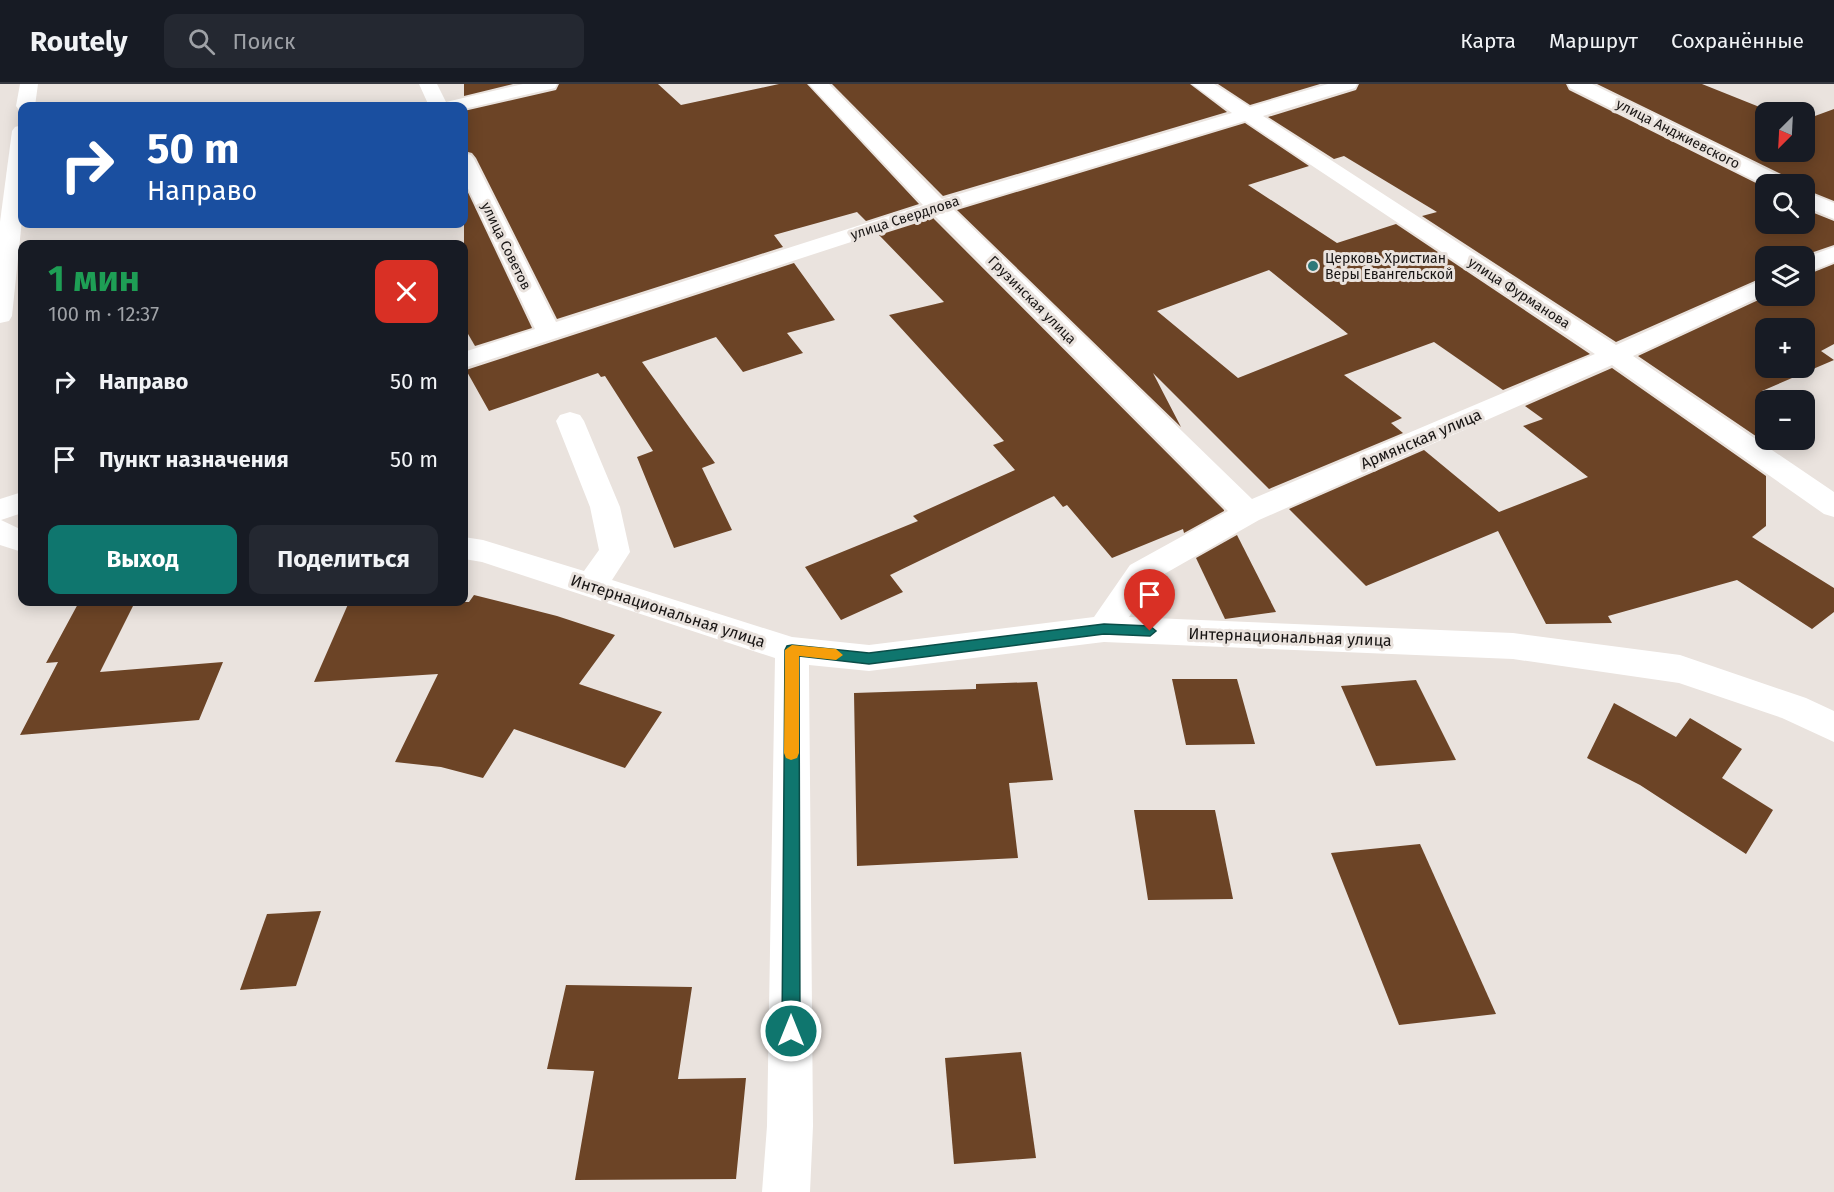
<!DOCTYPE html>
<html lang="ru">
<meta charset="utf-8">
<style>
:root{--surface:#171b24;--page:#242831;--text:#f1f3f6;--muted:#9ea1a6;--line:#363941;--accent:#0f766e}
body{margin:0;font-family:"Fira Sans",sans-serif;background:var(--page);color:var(--text);height:100vh;display:flex;flex-direction:column;font-size:22px;white-space:nowrap}
*{box-sizing:border-box;margin:0}
p{font-size:20px;color:var(--muted)}
.icon{flex:none;width:33px;height:33px;fill:none;stroke:currentColor;stroke-width:2;stroke-linecap:round;stroke-linejoin:round}
.map{position:relative;flex:1;overflow:hidden}
.side{position:absolute;left:18px;top:156px;width:450px;height:366px;display:flex;flex-direction:column;background:var(--surface);border-radius:12px;box-shadow:0 3px 15px #0003}
.side>*{flex:none}
.banner{position:absolute;left:18px;top:18px;width:450px;height:126px;border-radius:12px;box-shadow:0 3px 15px #0003;background:#1a4fa0;color:#fff;overflow:hidden}
.needle{width:39px;rotate:204deg}
.buttons{position:absolute;left:1755px;top:18px;display:grid;gap:12px}
.buttons a{display:grid;place-items:center;width:60px;height:60px;border-radius:12px;background:var(--surface);box-shadow:0 3px 15px #0003;font-size:30px}
.pin{position:absolute;display:grid;place-items:center;width:51px;height:51px;color:#fff;margin:-62px -26px;border-radius:50% 50% 50% 0;rotate:-45deg;box-shadow:0 0 6px #0007}
.pin .icon{rotate:45deg}
.me{position:absolute;width:66px;margin:-33px;rotate:0deg;stroke-linejoin:round;filter:drop-shadow(0 0 4px #0008)}
.turn{display:flex;align-items:center;gap:21px;height:126px;padding:0 30px;font-size:27px}
.turn .icon{width:78px;height:78px;stroke-width:2.5}
.turn b{display:block;font-size:42px;line-height:51px}
.round{display:grid;place-items:center;flex:none;width:63px;height:63px;border-radius:12px;background:var(--page)}
.head{display:flex;align-items:center;justify-content:space-between;height:102px;padding:0 30px}
h1{font-size:36px;font-weight:700;line-height:45px;color:#1e9e55}
.action{display:flex;gap:12px;margin-top:auto;padding:12px 30px}
.action a{flex:1;height:69px;border-radius:12px;background:var(--accent);color:#fff;font-size:24px;font-weight:700;line-height:69px;text-align:center}
.action a+a{background:var(--page);color:var(--text)}
ul{padding:0;list-style:none}
li{display:flex;align-items:center;gap:18px;height:78px;padding:0 30px}
li div{flex:1}
li b{display:block;font-size:22px}
li em{font-style:normal}
header{display:flex;align-items:center;gap:36px;box-sizing:border-box;height:84px;padding:0 30px;background:var(--surface);border-bottom:2px solid var(--line)}
header strong{font-size:28px}
nav{display:flex;gap:33px;margin-inline-start:auto;font-size:21px}
.search{width:420px;height:54px;background:var(--page);display:flex;align-items:center;gap:15px;box-sizing:border-box;padding:0 21px;border-radius:12px;color:var(--muted);font-size:22px}
.map>svg:first-child{display:block}
</style>
<header>
<strong>Routely</strong>
<div class="search"><svg class="icon" aria-label="search" viewBox="0 0 24 24"><circle cx="10" cy="10" r="6"/><path d="M15 15l6 6"/></svg>Поиск</div>
<nav><a>Карта</a><a>Маршрут</a><a>Сохранённые</a></nav>
</header>
<div class="map">
<svg width="1834" height="1108" viewBox="0 0 1834 1108">
<rect width="100%" height="100%" fill="#eae3de"/>
<g fill="#6c4426" fill-rule="evenodd">
<polygon points="464,0 513,0 464,12"/>
<polygon points="559,0 658,0 681,21 779,0 807,0 919,120 866,137 857,128 774,151 783,163 557,235 476,74 472,69 464,67 464,27 556,6"/>
<polygon points="832,0 1190,0 1227,28 943,112"/>
<polygon points="1218,0 1320,0 1250,21"/>
<polygon points="1359,0 1566,0 1569,6 1766,104 1766,140 1804,140 1804,125 1834,137 1834,161 1802,172 1766,172 1766,192 1616,258 1422,132 1437,128 1344,72 1334,75 1268,33 1356,6"/>
<polygon points="1597,0 1702,0 1772,28 1766,28 1766,68 1804,68 1804,36 1834,25 1834,117 1804,105 1804,100 1791,100 1787,93"/>
<path d="M1245 39 1309 82 1248 101 1337 159 1396 140 1590 270 1503 306 1434 258 1344 291 1402 334 1391 339 1403 349 1269 405 1153 289 1181 343 957 126ZM1269 186 1348 250 1238 294 1157 227Z"/>
<polygon points="464,100 532,244 475,262 464,243"/>
<polygon points="933,134 1224,426 1224,427 1184,449 1183,445 1112,474 1067,421 1063,423 1054,412 890,491 903,508 841,536 805,483 918,437 913,432 1015,386 993,361 1004,357 889,231 944,218 879,151"/>
<polygon points="794,179 835,236 787,249 803,269 743,288 716,253 642,278 715,379 702,384 732,446 674,464 637,373 653,367 605,292 601,293 598,289 489,327 466,286"/>
<path d="M1834 180V260L1821 267 1834 276 1762 307 1777 316H1766V356H1772L1766 359 1638 272 1767 212H1804V192ZM1766 244H1804V284H1766Z"/>
<polygon points="1612,284 1766,392 1766,442 1752,453 1834,504 1834,528 1812,545 1737,496 1608,532 1612,539 1546,540 1498,447 1366,502 1289,425 1424,366 1499,428 1588,393 1523,342 1543,335 1525,322"/>
<polygon points="1237,451 1276,528 1225,535 1196,474"/>
<polygon points="474,511 557,532 615,551 579,600 662,628 625,684 514,645 483,694 441,683 395,678 438,590 314,598 349,518 469,518"/>
<polygon points="79,518 135,518 100,588 223,578 199,636 20,651 58,578 46,579"/>
<polygon points="1172,595 1237,595 1255,660 1186,661"/>
<polygon points="1416,596 1456,676 1376,682 1341,602"/>
<polygon points="1037,598 1053,696 1009,699 1018,774 857,782 854,609 976,605 976,600"/>
<polygon points="1614,619 1676,653 1690,634 1742,665 1722,694 1773,726 1746,770 1640,701 1587,674"/>
<polygon points="1134,726 1215,726 1233,815 1148,816"/>
<polygon points="1420,760 1496,930 1399,941 1331,769"/>
<polygon points="321,827 296,902 240,906 267,830"/>
<polygon points="566,901 692,903 678,995 746,994 736,1095 575,1096 594,987 547,985"/>
<polygon points="1021,968 1036,1074 954,1080 945,974"/>
</g>
<g fill="none" stroke-linecap="round" stroke-linejoin="round">
<g fill="#fff" fill-rule="evenodd">
<polygon points="20,0 38,0 35,22 22,22 22,27 19,26 16,22"/>
<polygon points="419,0 437,0 446,18 523,0 557,0 555,4 464,25 464,22 429,22"/>
<path d="M809 0H829L942 115 1232 29 1192 0H1214L1250 23 1328 0H1357L1355 4 1263 32 1616 261 1766 194V210L1633 272 1834 408V433L1824 430 1612 281 1259 436 1152 497 1129 533 1513 549 1680 571 1806 614 1834 627V658L1782 634 1679 599 1513 575 1104 558 869 587 809 581 813 1042 810 1108H762L767 1042 775 574 482 478 464 475V453L483 456 584 487 599 466 590 423 556 337 560 331 570 328 580 331 584 337 620 423 630 468 612 496 792 553 869 561 1094 533 1130 481 1228 427 934 131 464 284V268L535 245 464 96V69L471 71 474 75 556 238 923 121ZM1245 37 1595 270 1252 415 953 125Z"/>
<polygon points="1568,0 1592,0 1786,95 1789,100 1766,102 1570,4"/>
<polygon points="22,41 22,136 12,232 9,237 0,239 0,138 12,47 15,43"/>
<polygon points="1804,107 1834,119 1834,135 1804,122"/>
<polygon points="1834,163 1834,178 1804,190 1804,174"/>
<polygon points="22,408 22,429 1,436 22,446 22,468 0,461 0,415"/>
</g>
</g>
<polygon fill="#0f766e" stroke="#0a4d48" stroke-width="1.5" points="1104,540 1150,542 1156,547 1150,552 1104,550 869,580 799,572 800,947 797,953 791,956 784,953 782,947 785,566 787,562 792,561 869,569"/>
<polygon fill="#f59e0b" points="792,561 836,565 843,571 836,576 799,572 799,669 797,674 791,676 786,674 784,669 785,566"/>
<circle fill="#2e7879" stroke="#eae3de" stroke-width="2" cx="1313" cy="182" r="6"/>
<g text-anchor="middle" dominant-baseline="central" stroke-width="6" stroke-linejoin="round" paint-order="stroke">
<g font-size="14" fill="#181514" stroke="#eae3de">
<text transform="translate(1678 50) rotate(27)">улица Анджиевского</text>
<text transform="translate(905 134) rotate(-18)">улица Свердлова</text>
<text transform="translate(506 162) rotate(64)">улица Советов</text>
<text transform="translate(1519 209) rotate(33)">улица Фурманова</text>
<text transform="translate(1032 216) rotate(45)">Грузинская улица</text>
</g>
<g font-size="14" fill="#181514" stroke="#eae3de" text-anchor="start">
<text x="1325" y="174">Церковь Христиан<tspan x="1325" dy="16">Веры Евангельской</tspan></text>
</g>
<g font-size="16" fill="#181514" stroke="#eae3de">
<text transform="translate(1421 355) rotate(-23)">Армянская улица</text>
<text transform="translate(668 527) rotate(18)">Интернациональная улица</text>
<text transform="translate(1290 553) rotate(2)">Интернациональная улица</text>
</g>
</g>
</svg>
<div class="buttons">
<a><svg class="needle" viewBox="-14 -14 28 28"><path d="M0-13l5 13h-10z" fill="#e53935"/><path d="M0 13l5-13h-10z" fill="#9ea1a6"/></svg></a>
<a><svg class="icon" aria-label="search" viewBox="0 0 24 24"><circle cx="10" cy="10" r="6"/><path d="M15 15l6 6"/></svg></a>
<a><svg class="icon" aria-label="layers" viewBox="0 0 24 24"><path d="M12 4l9 5-9 5-9-5zM3 14l9 5 9-5"/></svg></a>
<a>+</a>
<a>−</a>
</div>
<div class="pin" style="left:1150px;top:547px;background:#d93025"><svg class="icon" aria-label="arrive" viewBox="0 0 24 24"><path d="M6 21V4h12l-3 4 3 4H6"/></svg></div>
<svg class="me" style="left:791px;top:947px" viewBox="-20 -20 40 40"><circle r="17" fill="#0f766e" stroke="#fff" stroke-width="3"/><path d="M0-11L8 9 0 5-8 9z" fill="#fff"/></svg>
<div class="banner">
<div class="turn"><svg class="icon" aria-label="right" viewBox="0 0 24 24"><path d="M7 20v-9h11M14 6l5 5-5 5"/></svg><div><b>50 m</b>Направо</div></div>
</div>
<section class="side">
<div class="head"><div><h1>1 мин</h1><p>100 m · 12:37</p></div><a class="round" style="background:#d93025;color:#fff"><svg class="icon" aria-label="close" viewBox="0 0 24 24"><path d="M6 6l12 12M18 6L6 18"/></svg></a></div>
<ul>
<li><svg class="icon" aria-label="right" viewBox="0 0 24 24"><path d="M7 20v-9h11M14 6l5 5-5 5"/></svg><div><b>Направо</b></div><em>50 m</em></li>
<li><svg class="icon" aria-label="arrive" viewBox="0 0 24 24"><path d="M6 21V4h12l-3 4 3 4H6"/></svg><div><b>Пункт назначения</b></div><em>50 m</em></li>
</ul>
<div class="action"><a>Выход</a><a>Поделиться</a></div>
</section>
</div>
